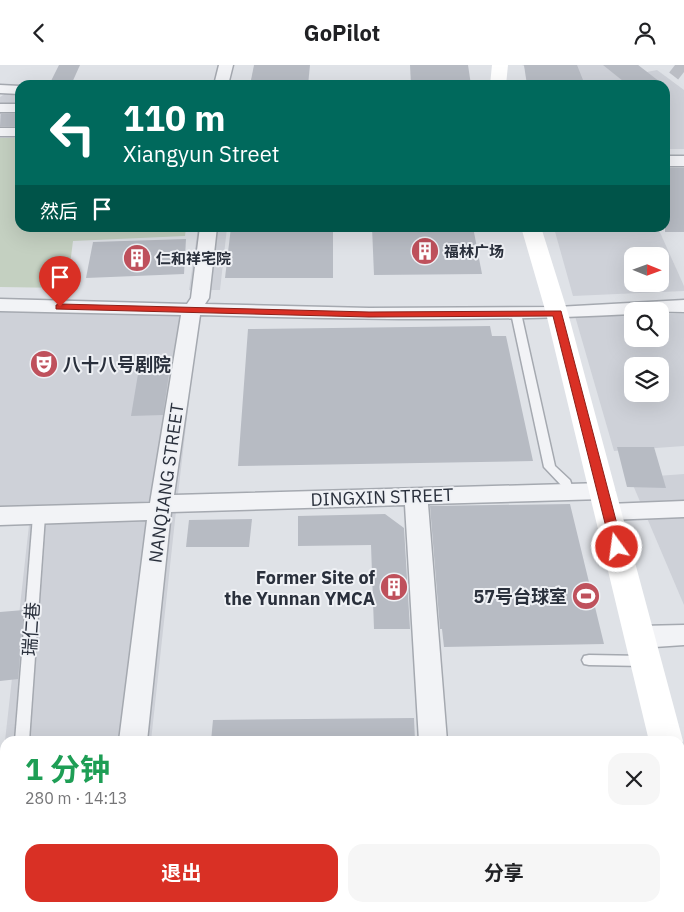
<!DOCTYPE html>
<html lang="zh">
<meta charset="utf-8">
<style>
:root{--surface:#fff;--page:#f6f6f6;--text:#202124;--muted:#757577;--accent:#d93025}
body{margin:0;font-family:"IBM Plex Sans","Noto Sans SC",sans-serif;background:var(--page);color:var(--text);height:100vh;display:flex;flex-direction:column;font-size:19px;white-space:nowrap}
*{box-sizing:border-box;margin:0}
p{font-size:16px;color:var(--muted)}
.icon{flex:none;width:28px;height:28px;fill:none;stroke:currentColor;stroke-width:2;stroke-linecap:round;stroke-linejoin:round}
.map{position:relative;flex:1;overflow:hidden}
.panel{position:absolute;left:0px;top:671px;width:685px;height:176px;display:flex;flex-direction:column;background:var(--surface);border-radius:15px 15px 0 0;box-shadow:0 5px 20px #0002}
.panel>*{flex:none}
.hud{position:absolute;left:15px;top:15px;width:655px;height:152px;border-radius:15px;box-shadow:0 5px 20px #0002;background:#00695c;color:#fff;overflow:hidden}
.needle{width:32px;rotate:91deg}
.fabs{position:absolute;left:624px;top:182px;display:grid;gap:10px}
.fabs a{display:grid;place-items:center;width:45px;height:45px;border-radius:10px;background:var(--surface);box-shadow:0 5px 20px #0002;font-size:25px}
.pin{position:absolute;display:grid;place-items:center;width:42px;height:42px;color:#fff;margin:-51px -21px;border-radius:50% 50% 50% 0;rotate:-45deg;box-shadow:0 0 5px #0007}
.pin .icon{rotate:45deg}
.me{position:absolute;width:55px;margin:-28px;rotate:346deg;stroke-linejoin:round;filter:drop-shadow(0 0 4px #0008)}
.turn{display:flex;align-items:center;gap:18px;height:105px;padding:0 25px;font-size:22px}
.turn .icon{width:65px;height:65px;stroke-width:2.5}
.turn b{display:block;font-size:35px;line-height:42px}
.then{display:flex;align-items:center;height:48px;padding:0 25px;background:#0003;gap:10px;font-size:19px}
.round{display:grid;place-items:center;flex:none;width:52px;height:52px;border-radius:15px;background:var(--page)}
.summary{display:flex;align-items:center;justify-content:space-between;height:85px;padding:0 25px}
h1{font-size:30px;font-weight:700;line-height:38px;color:#1e9e55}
.primary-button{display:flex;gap:10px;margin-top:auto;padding:10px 25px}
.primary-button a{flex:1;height:58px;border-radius:15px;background:var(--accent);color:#fff;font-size:20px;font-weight:700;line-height:58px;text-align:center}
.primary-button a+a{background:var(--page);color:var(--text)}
header{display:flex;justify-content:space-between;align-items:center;height:65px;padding:0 25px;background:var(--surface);font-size:22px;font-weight:700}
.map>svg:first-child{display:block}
</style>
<header><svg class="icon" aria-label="back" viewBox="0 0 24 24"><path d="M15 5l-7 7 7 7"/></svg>GoPilot<svg class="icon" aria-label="person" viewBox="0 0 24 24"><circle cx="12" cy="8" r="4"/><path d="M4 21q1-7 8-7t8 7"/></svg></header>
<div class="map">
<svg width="684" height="847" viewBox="0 0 684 847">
<rect width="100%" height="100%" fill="#dfe2e7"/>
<g fill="#ced1d8" fill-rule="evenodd">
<polygon points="522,0 638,0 647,7 657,5 684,25 684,84 665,84 665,20 523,19 529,16 524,1"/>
<polygon points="16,22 20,22 20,71 0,71 0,32"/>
<polygon points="198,163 227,163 220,225 189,225"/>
<path d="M554 163H658L684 221V226L573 231ZM632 191H660V219H632Z"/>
<polygon points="0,244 199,250 178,429 548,420 552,437 176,446 151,676 5,676 29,460 0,460"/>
<path d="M660 249H684V381L614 386 575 251 632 250V274H660ZM632 301H660V329H632Z"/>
<polygon points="684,409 684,540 630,413"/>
<polygon points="5,678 5,842 132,843 132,847 0,847 0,723"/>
</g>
<polygon fill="#c4d0c1" points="0,73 20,73 20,162 186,163 185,171 73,176 67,223 0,222"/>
<g fill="#b7bbc3">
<polygon points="59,0 80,0 71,20 49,20"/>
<polygon points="254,0 310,0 308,20 250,20"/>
<polygon points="410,0 468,0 471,20 411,20"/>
<polygon points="524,0 577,0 585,20 527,20"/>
<polygon points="603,0 638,0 664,20 628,20"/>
<polygon points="1,49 20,49 20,61 0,61"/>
<rect x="665" y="103" width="19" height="64"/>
<polygon points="231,162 333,162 333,213 225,213"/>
<polygon points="372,162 473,162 482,209 374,210"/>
<polygon points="186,174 184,209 86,213 93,177"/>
<polygon points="490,261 492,271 506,271 533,396 238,401 248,264"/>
<polygon points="138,309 169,309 163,350 131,351"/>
<polygon points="617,382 654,382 666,423 627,422"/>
<polygon points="570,439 604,579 444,582 442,564 440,564 430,441"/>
<polygon points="385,449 404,463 410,564 374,564 371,480 298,481 298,451"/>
<polygon points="252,454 249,482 186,482 189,455"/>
<polygon points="24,545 18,614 0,616 0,547"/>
<polygon points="414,653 415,676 211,676 213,655"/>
</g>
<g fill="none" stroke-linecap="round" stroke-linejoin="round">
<polyline stroke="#bbbec5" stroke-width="19" stroke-dasharray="19 9" stroke-linecap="butt" points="675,0 684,7"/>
<defs>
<g id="lane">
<polygon points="516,245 521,248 555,401 570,415 574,427 568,431 564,430 561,420 544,402 511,248"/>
<polygon points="39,447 43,448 45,451 29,676 15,676 33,451 35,448"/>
<polygon points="589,590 644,591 649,592 651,596 649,600 644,601 589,600 584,599 582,595 584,591"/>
<polygon points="5,836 5,842 18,842 18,847 2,847"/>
</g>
<g id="street">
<polygon points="219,0 233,0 228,20 214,20"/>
<polygon points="0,20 20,21 20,29 0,28"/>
<rect x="0" y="39" width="20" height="8"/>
<rect x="0" y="63" width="20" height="8"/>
<rect x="665" y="91" width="19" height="10"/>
<path d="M200 162H217L209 233 205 239 369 243 557 242 684 235V247L632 246V249C488 257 344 254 200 250L174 430 603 418 611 420 614 426 611 432 603 434 428 439 447 676H419L405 440 171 447 147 676H119L147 455 0 460V442L150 438 181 250 0 246V234L187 239 191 233Z"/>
<polygon points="684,436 684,452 608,455 600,453 596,447 600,441 608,439"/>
<polygon points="684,560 684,580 640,583 631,579 627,572 631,565 640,561"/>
<polygon points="98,842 130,842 129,847 97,847"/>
<rect x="430" y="842" width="32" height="5"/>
</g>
</defs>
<use href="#lane" stroke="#a5a9b0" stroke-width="3"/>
<use href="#street" stroke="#a5a9b0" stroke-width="3"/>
<use href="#lane" fill="#f2f3f6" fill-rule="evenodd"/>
<use href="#street" fill="#f2f3f6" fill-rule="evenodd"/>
<g fill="#fff" fill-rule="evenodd">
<polygon points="492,0 508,0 506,20 490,20"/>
<polygon points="521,162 541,162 568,248 683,676 680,683 680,676 649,676 546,248"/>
<polygon points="680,716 684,718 684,766 680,764"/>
</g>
</g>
<polygon fill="#d93025" stroke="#8d1f18" points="60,239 369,247 561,246 623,482 621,486 613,486 611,482 553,251 369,252 56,244 56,240"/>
<defs>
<symbol id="building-disc" viewBox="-11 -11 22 22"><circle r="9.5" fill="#bf515c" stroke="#eff1f5"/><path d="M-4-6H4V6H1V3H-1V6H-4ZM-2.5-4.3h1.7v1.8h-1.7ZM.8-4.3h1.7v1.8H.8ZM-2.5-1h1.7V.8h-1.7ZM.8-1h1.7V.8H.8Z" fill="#fff"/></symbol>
<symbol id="theatre-disc" viewBox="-11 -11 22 22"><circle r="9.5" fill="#bf515c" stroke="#eff1f5"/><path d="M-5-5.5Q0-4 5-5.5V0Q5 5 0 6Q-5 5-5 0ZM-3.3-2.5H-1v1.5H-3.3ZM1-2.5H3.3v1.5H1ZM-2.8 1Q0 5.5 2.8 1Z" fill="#fff"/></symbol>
<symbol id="stadium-disc" viewBox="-11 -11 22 22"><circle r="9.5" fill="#bf515c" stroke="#eff1f5"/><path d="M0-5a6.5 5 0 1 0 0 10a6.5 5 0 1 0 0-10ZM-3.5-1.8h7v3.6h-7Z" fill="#fff"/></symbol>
</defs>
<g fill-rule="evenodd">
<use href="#building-disc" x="409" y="170" width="32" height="32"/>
<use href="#building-disc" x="121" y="177" width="32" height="32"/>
<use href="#theatre-disc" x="28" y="283" width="32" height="32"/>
<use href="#building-disc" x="378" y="506" width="32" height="32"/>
<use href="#stadium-disc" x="570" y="515" width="32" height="32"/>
</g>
<g text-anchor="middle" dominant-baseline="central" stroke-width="4" stroke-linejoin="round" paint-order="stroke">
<g font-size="15" font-weight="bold" fill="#2a303c" stroke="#eff1f5" text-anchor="start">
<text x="444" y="186">福林广场</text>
<text x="156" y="193">仁和祥宅院</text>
</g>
<g font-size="18" font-weight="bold" fill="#2a303c" stroke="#eff1f5" text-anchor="end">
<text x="63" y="299" text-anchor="start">八十八号剧院</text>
<text x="375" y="512">Former Site of<tspan x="375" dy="21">the Yunnan YMCA</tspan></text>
<text x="567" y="531">57号台球室</text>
</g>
<g font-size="18" fill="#2a303c" stroke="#eff1f5">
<text transform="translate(166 418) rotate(-82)">NANQIANG STREET</text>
<text transform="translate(382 432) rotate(-2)">DINGXIN STREET</text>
<text transform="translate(31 564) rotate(-86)">瑞仁巷</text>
</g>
</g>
</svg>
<div class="fabs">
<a><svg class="needle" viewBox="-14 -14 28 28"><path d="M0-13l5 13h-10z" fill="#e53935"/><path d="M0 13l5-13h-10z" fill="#757577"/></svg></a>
<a><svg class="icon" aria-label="search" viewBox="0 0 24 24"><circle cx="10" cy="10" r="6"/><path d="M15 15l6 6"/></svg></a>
<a><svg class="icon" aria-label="layers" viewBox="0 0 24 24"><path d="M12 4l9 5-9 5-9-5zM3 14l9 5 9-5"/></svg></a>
</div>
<div class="pin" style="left:60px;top:242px;background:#d93025"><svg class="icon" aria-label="arrive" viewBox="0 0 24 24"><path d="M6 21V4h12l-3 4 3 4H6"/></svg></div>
<svg class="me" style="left:617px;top:482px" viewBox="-20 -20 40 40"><circle r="17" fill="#d93025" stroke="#fff" stroke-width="3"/><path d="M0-11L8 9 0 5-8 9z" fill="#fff"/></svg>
<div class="hud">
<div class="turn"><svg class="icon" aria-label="left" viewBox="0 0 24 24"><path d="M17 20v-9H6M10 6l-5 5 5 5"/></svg><div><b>110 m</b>Xiangyun Street</div></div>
<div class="then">然后<svg class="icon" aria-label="arrive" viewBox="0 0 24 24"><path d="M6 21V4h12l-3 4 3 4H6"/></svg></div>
</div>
<section class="panel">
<div class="summary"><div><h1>1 分钟</h1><p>280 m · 14:13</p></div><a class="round"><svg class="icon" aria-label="close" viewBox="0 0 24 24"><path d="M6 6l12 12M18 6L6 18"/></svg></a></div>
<div class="primary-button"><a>退出</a><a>分享</a></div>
</section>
</div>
